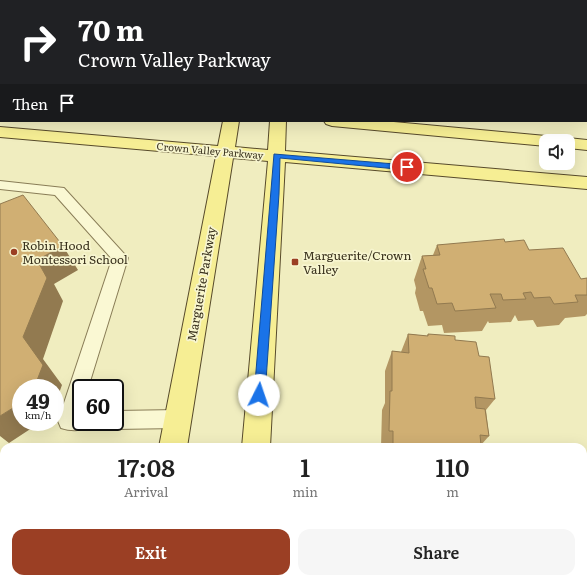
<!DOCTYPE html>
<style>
:root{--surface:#fff;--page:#f6f6f6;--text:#222;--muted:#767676;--accent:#9b3f24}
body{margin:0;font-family:Literata,serif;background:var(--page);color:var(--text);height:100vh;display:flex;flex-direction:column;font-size:15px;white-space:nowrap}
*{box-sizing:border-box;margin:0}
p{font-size:13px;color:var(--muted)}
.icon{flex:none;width:22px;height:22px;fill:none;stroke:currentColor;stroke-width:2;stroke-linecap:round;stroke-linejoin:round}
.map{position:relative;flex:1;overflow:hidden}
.side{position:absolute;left:0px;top:443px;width:587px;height:140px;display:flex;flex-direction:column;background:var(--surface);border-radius:12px 12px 0 0;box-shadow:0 4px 16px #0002}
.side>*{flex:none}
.top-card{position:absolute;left:0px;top:0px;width:587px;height:122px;box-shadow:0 4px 16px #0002;background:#202124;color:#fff;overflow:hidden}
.controls{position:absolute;left:539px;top:134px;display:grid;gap:8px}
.controls a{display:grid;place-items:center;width:36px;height:36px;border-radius:8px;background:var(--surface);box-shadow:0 4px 16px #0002;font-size:20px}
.speed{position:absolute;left:12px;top:379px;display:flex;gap:8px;font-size:20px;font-weight:700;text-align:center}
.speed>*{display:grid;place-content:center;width:52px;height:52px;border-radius:50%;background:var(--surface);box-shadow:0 4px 16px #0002;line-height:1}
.speed small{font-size:10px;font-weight:400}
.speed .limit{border:2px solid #111;border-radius:6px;background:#fff;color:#111}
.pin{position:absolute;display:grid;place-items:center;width:34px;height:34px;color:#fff;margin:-17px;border:2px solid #fff;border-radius:50%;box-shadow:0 1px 4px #0007}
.me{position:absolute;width:44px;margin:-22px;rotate:4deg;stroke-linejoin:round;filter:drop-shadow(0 0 3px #0008)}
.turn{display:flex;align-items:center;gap:14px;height:84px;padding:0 12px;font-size:18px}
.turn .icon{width:52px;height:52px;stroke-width:2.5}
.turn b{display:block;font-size:28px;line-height:34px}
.then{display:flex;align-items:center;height:38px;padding:0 12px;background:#0003;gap:8px;font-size:15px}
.eta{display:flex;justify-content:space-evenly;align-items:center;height:68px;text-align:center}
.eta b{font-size:24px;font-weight:600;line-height:28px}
.action{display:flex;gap:8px;margin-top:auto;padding:8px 12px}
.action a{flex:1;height:46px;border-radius:12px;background:var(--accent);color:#fff;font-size:16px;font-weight:600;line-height:46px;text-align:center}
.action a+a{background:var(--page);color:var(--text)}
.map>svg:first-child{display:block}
</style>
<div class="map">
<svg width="587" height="583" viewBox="0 0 587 583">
<rect width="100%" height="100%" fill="#f0edbf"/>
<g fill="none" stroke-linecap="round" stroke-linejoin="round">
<defs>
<g id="lane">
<rect x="99" y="0" width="8" height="1"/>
<rect x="162" y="0" width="8" height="1"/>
<rect x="432" y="0" width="8" height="1"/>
<rect x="0" y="33" width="1" height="6"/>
<rect x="0" y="59" width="1" height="6"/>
<path d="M0 181 64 188 128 258 88 388H81V422H90L88 428C79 431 70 431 61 428L58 421 112 259 55 195 0 189Z"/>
<polygon points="178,410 185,412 188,419 185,426 178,428 115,429 108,427 106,422 115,422 115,411"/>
</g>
<g id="primary">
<rect x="243" y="0" width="12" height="1"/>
<rect x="277" y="0" width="12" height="1"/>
<rect x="0" y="91" width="1" height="8"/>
<polygon points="223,121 239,121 235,147 268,150 270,121 286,121 285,151 587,177 587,189 285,162 270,447 242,447 268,161 233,158 187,447 159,447 216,156 0,137 0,127 218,146"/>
<polygon points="324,121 383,121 546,136 552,137 554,141 546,141 546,146 332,126 326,124"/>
<polygon points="568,138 587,140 587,150 568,148 568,141 561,141"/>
<polygon points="135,579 167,579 166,583 134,583"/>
<rect x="233" y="579" width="32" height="4"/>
</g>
</defs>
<use href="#lane" stroke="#897d57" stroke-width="2"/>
<use href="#primary" stroke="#574a2b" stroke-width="2"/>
<use href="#lane" fill="#faf8d3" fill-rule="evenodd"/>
<use href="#primary" fill="#f6ee94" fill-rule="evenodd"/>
</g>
<g fill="#b39663">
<polygon points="0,0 92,0 92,1 1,1 1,24 0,24"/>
<rect x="355" y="0" width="52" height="1"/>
<rect x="465" y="0" width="81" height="1"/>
<polygon points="587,14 587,34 586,32 586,17"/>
<rect x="586" y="48" width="1" height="42"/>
<polygon points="505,242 529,250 581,279 587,278 587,314 585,316 565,318 559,325 537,327 533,320 518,321 515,315 511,322 489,323 488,321 482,331 444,333 442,325 428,326 423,311 420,311 415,293 416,288 414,280 422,256 433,255 437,245"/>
<polygon points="408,334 427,336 428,334 455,340 479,356 495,399 486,410 489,436 481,445 490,447 381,447 382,410 385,403 385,371 392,351 401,352"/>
<polygon points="413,579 497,579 519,583 413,583"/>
</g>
<g fill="#927a50">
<polygon points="69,0 92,0 92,1 68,1"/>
<polygon points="63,246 78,270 54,284 63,301 43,359 62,385 55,404 55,388 34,388 23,337 37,260"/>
<polygon points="21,403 21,422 41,422 9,443 0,436 0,416"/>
</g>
<g fill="#d0af73" stroke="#927a50">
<polygon points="0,0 69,0 68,1 1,2 0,2"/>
<polygon points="361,0 407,0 407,1 362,1"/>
<rect x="415" y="0" width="14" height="1"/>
<polygon points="449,0 463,0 464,1 449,1"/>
<rect x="586" y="48" width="1" height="22"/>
<polygon points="23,195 63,246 37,260 47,278 23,337 43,365 34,388 21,388 21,403 0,416 0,204"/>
<polygon points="504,239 505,242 524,240 529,250 563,248 581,279 587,278 587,295 575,295 578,302 554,304 550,297 534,298 531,292 523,293 526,299 503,300 501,294 490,294 496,308 455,311 452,303 437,304 432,288 429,288 423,269 426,269 422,256 440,255 437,245"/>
<polygon points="408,334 428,336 428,334 455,336 455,340 476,342 479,356 489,357 495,399 475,397 476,408 485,409 489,436 480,435 481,445 490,446 490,447 393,447 393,431 389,431 390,391 392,391 392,351 409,353"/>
<polygon points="426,579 497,579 518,581 519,583 426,583"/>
</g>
<polygon fill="#1a73e8" stroke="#114b97" points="274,154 407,165 410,167 407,170 280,158 279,194 265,395 263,398 259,400 256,398 254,395"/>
<g fill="#9b3f24" stroke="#f7f5cf" stroke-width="1.5">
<circle cx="14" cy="252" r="4"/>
<rect x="291" y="258" width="8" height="8" rx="2"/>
</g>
<g text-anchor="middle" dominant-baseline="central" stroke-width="3.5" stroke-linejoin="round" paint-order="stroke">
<g font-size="10" fill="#38301c" stroke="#f7f5cf">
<text transform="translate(210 150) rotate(5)">Crown Valley Parkway</text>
</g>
<g font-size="12" fill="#38301c" stroke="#f7f5cf" text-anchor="start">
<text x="22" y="245">Robin Hood<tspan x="22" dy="14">Montessori School</tspan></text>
<text x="303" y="255">Marguerite/Crown<tspan x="303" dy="14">Valley</tspan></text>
</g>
<g font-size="12" fill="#38301c" stroke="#f7f5cf">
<text transform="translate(201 284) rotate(-80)">Marguerite Parkway</text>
</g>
</g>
</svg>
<div class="controls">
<a><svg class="icon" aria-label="sound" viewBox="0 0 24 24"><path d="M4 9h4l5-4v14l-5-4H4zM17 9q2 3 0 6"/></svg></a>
</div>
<div class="speed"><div>49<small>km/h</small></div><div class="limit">60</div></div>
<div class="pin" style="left:407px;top:167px;background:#d93025"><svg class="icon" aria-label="arrive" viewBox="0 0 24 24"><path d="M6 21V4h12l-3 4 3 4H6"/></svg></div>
<svg class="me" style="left:259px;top:395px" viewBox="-20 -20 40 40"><circle r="19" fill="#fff"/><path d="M0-13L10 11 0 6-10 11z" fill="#1a73e8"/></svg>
<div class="top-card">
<div class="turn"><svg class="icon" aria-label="right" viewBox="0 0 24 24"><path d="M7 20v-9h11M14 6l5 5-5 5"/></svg><div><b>70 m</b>Crown Valley Parkway</div></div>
<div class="then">Then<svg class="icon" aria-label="arrive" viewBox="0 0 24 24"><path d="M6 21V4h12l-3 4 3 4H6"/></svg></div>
</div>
<section class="side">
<div class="eta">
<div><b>17:08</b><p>Arrival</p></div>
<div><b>1</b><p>min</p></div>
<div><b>110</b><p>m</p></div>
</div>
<div class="action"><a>Exit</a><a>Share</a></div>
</section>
</div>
